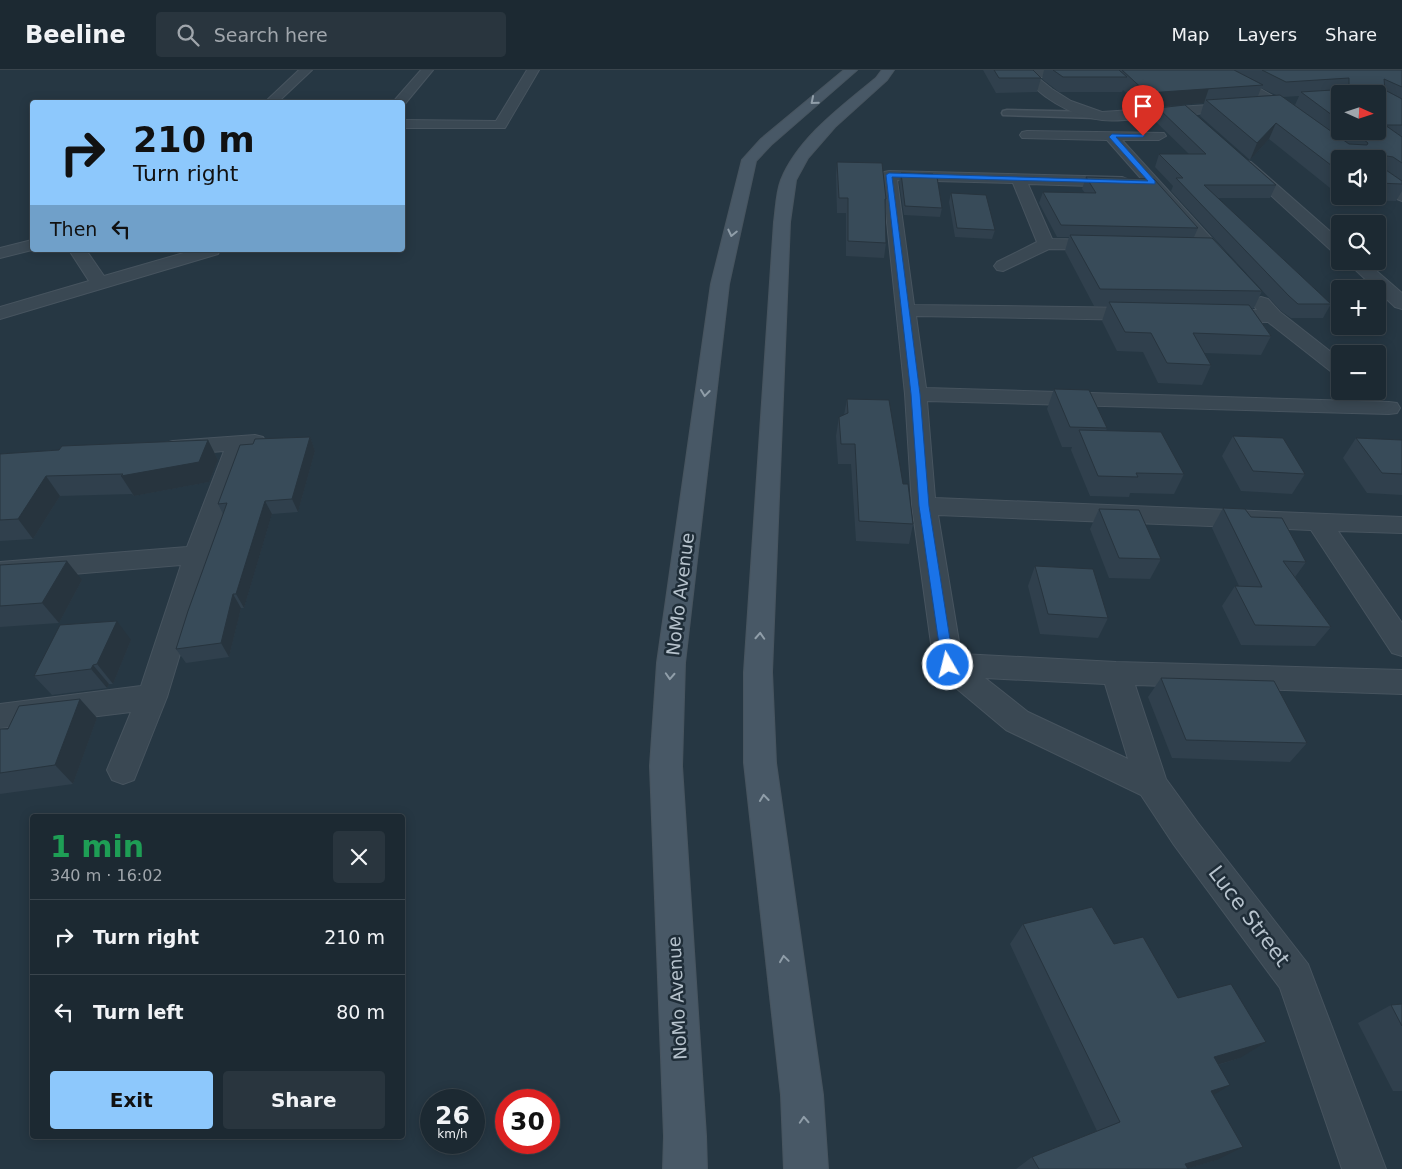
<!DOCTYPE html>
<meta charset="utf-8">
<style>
:root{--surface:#1c2932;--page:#29353e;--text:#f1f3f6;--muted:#a0a6ac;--line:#3a454d;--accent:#8dc8fc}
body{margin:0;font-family:"DejaVu Sans",sans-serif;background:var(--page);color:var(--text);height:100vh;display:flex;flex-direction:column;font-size:19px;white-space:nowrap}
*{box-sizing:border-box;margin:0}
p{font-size:16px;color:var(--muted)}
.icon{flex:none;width:28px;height:28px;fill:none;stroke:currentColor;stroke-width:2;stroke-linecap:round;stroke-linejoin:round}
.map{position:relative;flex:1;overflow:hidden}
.drawer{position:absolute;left:30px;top:744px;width:375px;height:325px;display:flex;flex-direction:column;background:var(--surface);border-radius:5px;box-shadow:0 2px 12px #0003,0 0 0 1px var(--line)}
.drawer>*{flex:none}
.top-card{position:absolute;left:30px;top:30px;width:375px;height:152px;border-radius:5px;box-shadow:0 2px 12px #0003,0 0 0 1px var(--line);background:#8dc8fc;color:#111;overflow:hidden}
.needle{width:32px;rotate:93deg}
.fabs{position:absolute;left:1331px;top:15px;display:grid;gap:10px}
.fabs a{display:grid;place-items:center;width:55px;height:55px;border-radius:5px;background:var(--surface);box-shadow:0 2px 12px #0003,0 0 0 1px var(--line);font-size:25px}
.speed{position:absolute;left:420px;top:1019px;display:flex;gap:10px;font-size:25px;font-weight:700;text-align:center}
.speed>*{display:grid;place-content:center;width:65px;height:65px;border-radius:50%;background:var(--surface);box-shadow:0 2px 12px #0003,0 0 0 1px var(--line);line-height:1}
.speed small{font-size:12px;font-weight:400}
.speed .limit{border:8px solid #d22;background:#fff;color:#111}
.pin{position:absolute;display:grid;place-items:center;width:42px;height:42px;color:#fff;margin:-51px -21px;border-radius:50% 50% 50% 0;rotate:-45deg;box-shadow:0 0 5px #0007}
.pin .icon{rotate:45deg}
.me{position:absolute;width:55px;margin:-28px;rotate:352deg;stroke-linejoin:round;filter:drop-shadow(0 0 4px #0008)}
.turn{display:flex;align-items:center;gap:18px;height:105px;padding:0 20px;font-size:22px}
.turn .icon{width:65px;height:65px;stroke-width:2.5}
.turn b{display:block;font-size:35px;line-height:42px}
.then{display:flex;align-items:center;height:48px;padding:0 20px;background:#0003;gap:10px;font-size:19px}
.round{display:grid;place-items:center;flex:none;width:52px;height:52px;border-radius:5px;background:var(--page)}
.head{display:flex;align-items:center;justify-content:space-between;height:85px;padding:0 20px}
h1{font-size:30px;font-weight:600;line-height:38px;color:#1e9e55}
.cta{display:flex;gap:10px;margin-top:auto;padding:10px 20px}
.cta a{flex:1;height:58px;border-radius:5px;background:var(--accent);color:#111;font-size:20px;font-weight:600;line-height:58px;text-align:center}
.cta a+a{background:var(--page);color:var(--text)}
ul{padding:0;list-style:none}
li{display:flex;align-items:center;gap:15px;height:75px;padding:0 20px;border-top:1px solid var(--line)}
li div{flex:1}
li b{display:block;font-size:19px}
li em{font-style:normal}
header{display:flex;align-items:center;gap:30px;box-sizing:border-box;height:70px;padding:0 25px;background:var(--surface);border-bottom:1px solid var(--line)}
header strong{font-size:24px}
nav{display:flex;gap:28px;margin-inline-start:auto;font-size:18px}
.search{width:350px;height:45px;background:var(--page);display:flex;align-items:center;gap:12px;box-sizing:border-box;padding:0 18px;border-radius:5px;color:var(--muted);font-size:19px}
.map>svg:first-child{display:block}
</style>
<header>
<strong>Beeline</strong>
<div class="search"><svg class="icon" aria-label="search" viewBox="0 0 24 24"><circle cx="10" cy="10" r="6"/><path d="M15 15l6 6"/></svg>Search here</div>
<nav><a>Map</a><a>Layers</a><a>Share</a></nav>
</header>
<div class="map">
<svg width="1402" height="1099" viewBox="0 0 1402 1099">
<rect width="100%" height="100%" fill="#263743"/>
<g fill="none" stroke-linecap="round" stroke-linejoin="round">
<defs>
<polygon id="lane" points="1007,40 1097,42 1102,45 1097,48 1003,45 1002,43 1003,41"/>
<g id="street">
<polygon points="299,0 312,0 278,32 265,32"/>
<polygon points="421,0 433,0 404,35 402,32 393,32"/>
<polygon points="527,0 539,0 505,58 402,58 402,50 496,51"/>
<path d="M1019 0H1086L1088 3 1082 7H1037L1052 19 1071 31 1102 42 1239 33 1245 37 1239 41C1212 43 1186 44 1159 47 1140 48 1121 52 1102 50 1072 47 1036 25 1019 0Z"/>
<polygon points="1225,3 1245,10 1278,29 1358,89 1342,89 1269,34 1219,7"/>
<polygon points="1027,61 1164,63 1166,66 1159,70 1122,70 1236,195 1233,199 1227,200 1221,199 1107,70 1022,68 1020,65 1022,62"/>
<polygon points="1246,91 1251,92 1340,170 1340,184 1334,183 1241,98 1239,95 1241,92"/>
<path d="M889 101 1122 107 1127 109 1130 112 1127 115 1122 117 1028 114 1052 169 1105 170 1111 171 1113 175 1111 179 1105 180 1049 179 1003 201 997 200 994 196 997 192 1037 172 1013 113 897 110 914 235 1142 238 1149 240 1151 244 1149 248 1142 250 916 246 926 318 1389 332 1397 333 1400 338 1397 343 1389 344 927 331 935 428 1402 447V463L1338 461 1402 553V586L1392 583 1311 460 938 445 961 584 1116 592 1402 600V624L1135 615 1166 709 1198 753 1308 894 1386 1099H1342L1280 918 1174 775 1141 725 1006 660 938 603 934 595 912 436 905 324 882 105 884 102ZM985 608 1105 614 1128 689 1028 642Z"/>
<polygon points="1378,104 1383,105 1402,119 1402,131 1397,129 1378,115"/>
<polygon points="32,170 32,180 0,188 0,178"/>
<polygon points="69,180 86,180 104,206 194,180 220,180 218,184 0,249 0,237 89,211"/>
<polygon points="1346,191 1365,191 1402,223 1402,239 1395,237"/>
<polygon points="1261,227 1268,229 1280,242 1340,289 1340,305 1333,303 1268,252 1220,251 1213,249 1211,245 1213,241 1220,239 1257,240 1252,233 1254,229"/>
<polygon points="255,365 263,367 266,372 263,377 247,379 210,485 167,627 134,710 123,714 112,710 107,700 131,642 0,658 0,634 141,616 181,495 0,510 0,492 187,477 224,381 173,385 165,383 162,378 165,373 173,371"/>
</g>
<g id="secondary">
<polygon points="844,0 857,0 771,75 756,91 729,214 685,593 682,696 706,1066 707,1099 663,1099 664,1066 650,696 657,593 711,214 742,90 761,69"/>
<path d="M882 0H894L887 10 835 57 808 88 796 110 790 152 772 602 776 693 823 1025 828 1099H784L781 1025 744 693V602L774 152C776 138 776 123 781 110 798 68 842 36 876 8Z"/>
</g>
</defs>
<use href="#lane" stroke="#47545f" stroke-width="3"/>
<use href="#street" stroke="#47545f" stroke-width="2"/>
<use href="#secondary" stroke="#47545f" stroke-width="2"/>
<use href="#lane" fill="#3a4853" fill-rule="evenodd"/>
<use href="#street" fill="#3a4853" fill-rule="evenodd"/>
<use href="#secondary" fill="#485866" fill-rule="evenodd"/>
</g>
<g fill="#30404d" fill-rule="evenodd">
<polygon points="983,0 1033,0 1041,8 1037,22 996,23"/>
<path d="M1044 0H1402V121L1396 131 1344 130 1340 126H1378V89H1340V126L1269 69 1250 90 1200 46 1204 33 1142 38 1123 20 1122 22H1059L1042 9ZM1261 18 1276 25 1258 26ZM1340 24 1378 61H1340ZM1299 26 1295 35 1283 27Z"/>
<polygon points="1158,38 1276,115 1270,128 1218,128 1331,234 1323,248 1291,248 1281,241 1171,121 1173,116 1155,97 1159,84 1189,84 1154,50"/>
<polygon points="837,92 886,129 885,139 886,173 884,188 846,186 846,143 837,143 836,106"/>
<polygon points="901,103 942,138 940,147 904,145 899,112"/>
<polygon points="1086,107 1198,158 1194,167 1262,221 1254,238 1252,238 1271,266 1261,285 1204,283 1211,295 1202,315 1158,313 1143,282 1117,281 1102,251 1107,236 1094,236 1065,181 1069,167 1057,167 1039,133 1043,122 1085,123 1082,119"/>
<polygon points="951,123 995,160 992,169 955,167 949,132"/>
<polygon points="1054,319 1107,358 1106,361 1184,404 1174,424 1130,423 1129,427 1090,426 1071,380 1072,377 1062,377 1047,339"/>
<polygon points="847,329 903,414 913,454 909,474 856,471 851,394 838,394 836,366 839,347 844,345"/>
<polygon points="1233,366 1305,404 1292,424 1241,421 1222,386"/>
<polygon points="310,367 315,381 298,442 272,444 244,538 241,538 229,587 186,593 176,579 223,444 218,434 253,374"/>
<polygon points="1356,368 1402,370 1402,425 1367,423 1343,388"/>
<polygon points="208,370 218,390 209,412 134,426 132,424 60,426 33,469 0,471 0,384"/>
<polygon points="1223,438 1251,447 1306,492 1295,507 1331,557 1315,576 1241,575 1222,536 1235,516 1239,516 1212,458"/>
<polygon points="1099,439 1161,489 1150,509 1109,508 1090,459"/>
<polygon points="0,495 82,510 59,553 0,557"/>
<polygon points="1035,496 1108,548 1098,568 1040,564 1028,516"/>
<polygon points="131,570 113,614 109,614 107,618 52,625 34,606"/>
<polygon points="1161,608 1307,673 1290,692 1172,688 1148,627"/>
<polygon points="80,629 97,648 73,714 0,724 0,659 8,659"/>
<polygon points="1023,854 1114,874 1178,928 1240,988 1218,995 1214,1025 1217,1090 1188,1098 1188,1099 1016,1099 1032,1087 1097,1061 1010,874"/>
<polygon points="1402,934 1402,1021 1393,1021 1358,953 1391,935"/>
</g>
<g fill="#27343e">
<polygon points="1209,18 1204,33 1142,38 1147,23"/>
<polygon points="1276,53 1269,69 1250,90 1257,73"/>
<polygon points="310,367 315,381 298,442 292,429"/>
<polygon points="208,370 218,390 209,412 134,426 121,406"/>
<polygon points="46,406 60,426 33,469 18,449"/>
<polygon points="265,431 272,444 244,538 236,524"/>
<polygon points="67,491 82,510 59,553 42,533"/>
<polygon points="233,524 241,538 229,587 221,573"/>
<polygon points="117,551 131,570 113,614 97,594"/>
<polygon points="93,595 109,614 107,618 91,599"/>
<polygon points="80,629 97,648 73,714 55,695"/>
<polygon points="1266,972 1240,988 1190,1003 1214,987"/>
<polygon points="1230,1015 1205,1030 1211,1021"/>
<polygon points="1243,1077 1217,1090 1185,1099 1185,1094"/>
</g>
<g fill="#384b59" stroke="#27343e">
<polygon points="994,0 1033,0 1041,8 999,8"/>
<polygon points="1053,0 1119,0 1127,7 1063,7"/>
<polygon points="1122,0 1234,0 1263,15 1147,23"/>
<polygon points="1262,0 1402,0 1402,17 1384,9 1385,20 1402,29 1402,55 1385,55 1402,67 1402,93 1393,87 1387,86 1385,87 1386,100 1402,111 1402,114 1378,113 1378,89 1340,89 1340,102 1276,53 1257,73 1206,30 1280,25 1349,74 1367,75 1368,73 1353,61 1378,61 1378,24 1340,24 1340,51 1301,22 1348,19 1349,17 1349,8 1286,12"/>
<polygon points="1185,35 1276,115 1204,115 1331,234 1298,234 1289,226 1176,108 1183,108 1159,84 1206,84 1158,38"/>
<polygon points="837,92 882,93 886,129 885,129 886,173 848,171 848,128 839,128"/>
<polygon points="901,103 933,104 934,107 937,107 942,138 905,136"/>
<polygon points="1086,107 1154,109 1198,158 1061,155 1043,122 1096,123"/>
<polygon points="951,123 986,125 995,160 957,158"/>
<polygon points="1070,165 1212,168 1262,221 1100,219"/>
<polygon points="1109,232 1249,235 1271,266 1193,263 1211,295 1167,293 1151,263 1125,262"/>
<polygon points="1054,319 1089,320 1107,358 1070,357"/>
<polygon points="847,329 889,330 903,414 908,414 913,454 859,451 855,374 841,374 839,347 848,343"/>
<polygon points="1079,360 1161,362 1184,404 1136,403 1138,407 1098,406"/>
<polygon points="1233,366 1283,368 1305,404 1253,401"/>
<polygon points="310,367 292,429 265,431 236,524 233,524 221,573 176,579 188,541 227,433 218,434 240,375 253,374 255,369"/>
<polygon points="1356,368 1402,370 1402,404 1382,403"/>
<polygon points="208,370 199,392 121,406 123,404 46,406 18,449 0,450 0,384 59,380 62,376"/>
<polygon points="1223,438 1245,439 1251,447 1282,448 1306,492 1283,491 1331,557 1255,555 1235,516 1262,517"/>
<polygon points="1099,439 1139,440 1161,489 1119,488"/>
<polygon points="67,491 42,533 0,536 0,495"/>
<polygon points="1035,496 1093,499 1108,548 1048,544"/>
<polygon points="117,551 97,594 93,595 91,599 34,606 60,555"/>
<polygon points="1161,608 1274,611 1307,673 1186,670"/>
<polygon points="80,629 55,695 0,703 0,659 8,659 19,636"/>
<polygon points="1092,837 1114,874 1143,867 1178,928 1231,914 1266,972 1214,987 1230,1015 1211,1021 1243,1077 1185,1094 1188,1099 1039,1099 1032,1087 1120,1052 1023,854"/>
<polygon points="1402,934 1402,956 1391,935"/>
</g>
<defs><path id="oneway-chevron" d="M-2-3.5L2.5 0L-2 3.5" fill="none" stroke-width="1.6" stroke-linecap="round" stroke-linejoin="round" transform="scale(1.25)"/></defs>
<g stroke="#909ea9">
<use href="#oneway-chevron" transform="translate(814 31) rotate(140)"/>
<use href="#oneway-chevron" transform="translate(732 163) rotate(103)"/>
<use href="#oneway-chevron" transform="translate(705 323) rotate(97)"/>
<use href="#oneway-chevron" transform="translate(760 566) rotate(-87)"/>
<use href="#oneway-chevron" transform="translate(670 606) rotate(93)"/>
<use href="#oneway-chevron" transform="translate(764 728) rotate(-96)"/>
<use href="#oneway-chevron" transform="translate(784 889) rotate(-98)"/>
<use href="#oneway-chevron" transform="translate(804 1050) rotate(-93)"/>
</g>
<polygon fill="#1a73e8" stroke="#114b97" points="1112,64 1145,65 1143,67 1116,67 1155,111 1155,114 892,107 920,324 929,436 954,595 952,598 944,598 942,595 919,436 911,324 886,105 889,103 1148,111 1109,67"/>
<g text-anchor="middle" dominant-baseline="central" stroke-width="5" stroke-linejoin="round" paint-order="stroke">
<g font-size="18" fill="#b7c3cd" stroke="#1f2d38">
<text transform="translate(680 524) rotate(-83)">NoMo Avenue</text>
<text transform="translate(677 928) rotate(-93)">NoMo Avenue</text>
</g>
<g font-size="21" fill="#b7c3cd" stroke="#1f2d38">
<text transform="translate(1249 846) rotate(53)">Luce Street</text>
</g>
</g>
</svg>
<div class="fabs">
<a><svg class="needle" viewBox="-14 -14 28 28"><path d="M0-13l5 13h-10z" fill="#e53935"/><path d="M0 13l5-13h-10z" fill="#a0a6ac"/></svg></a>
<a><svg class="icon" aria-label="sound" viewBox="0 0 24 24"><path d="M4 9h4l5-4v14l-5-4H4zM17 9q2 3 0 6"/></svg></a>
<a><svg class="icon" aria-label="search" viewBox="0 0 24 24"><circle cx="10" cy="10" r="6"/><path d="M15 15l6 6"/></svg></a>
<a>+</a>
<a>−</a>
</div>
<div class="speed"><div>26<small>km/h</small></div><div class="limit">30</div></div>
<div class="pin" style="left:1143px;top:66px;background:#d93025"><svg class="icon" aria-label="arrive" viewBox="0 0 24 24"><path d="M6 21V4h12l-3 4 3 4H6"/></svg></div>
<svg class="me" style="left:948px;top:595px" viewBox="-20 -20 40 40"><circle r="17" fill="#1a73e8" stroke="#fff" stroke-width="3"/><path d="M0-11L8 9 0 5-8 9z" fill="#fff"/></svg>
<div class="top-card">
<div class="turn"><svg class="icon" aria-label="right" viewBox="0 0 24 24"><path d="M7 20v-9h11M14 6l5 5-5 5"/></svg><div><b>210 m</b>Turn right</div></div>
<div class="then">Then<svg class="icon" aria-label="left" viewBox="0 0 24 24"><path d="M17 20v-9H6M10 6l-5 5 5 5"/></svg></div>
</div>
<section class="drawer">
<div class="head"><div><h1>1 min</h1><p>340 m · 16:02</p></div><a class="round"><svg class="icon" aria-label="close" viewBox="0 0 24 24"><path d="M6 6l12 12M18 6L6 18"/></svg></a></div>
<ul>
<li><svg class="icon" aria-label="right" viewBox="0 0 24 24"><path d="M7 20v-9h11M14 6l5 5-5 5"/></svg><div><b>Turn right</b></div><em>210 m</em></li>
<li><svg class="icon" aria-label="left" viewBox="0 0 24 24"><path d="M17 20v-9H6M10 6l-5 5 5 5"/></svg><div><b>Turn left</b></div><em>80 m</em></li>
</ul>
<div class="cta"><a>Exit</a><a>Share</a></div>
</section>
</div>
